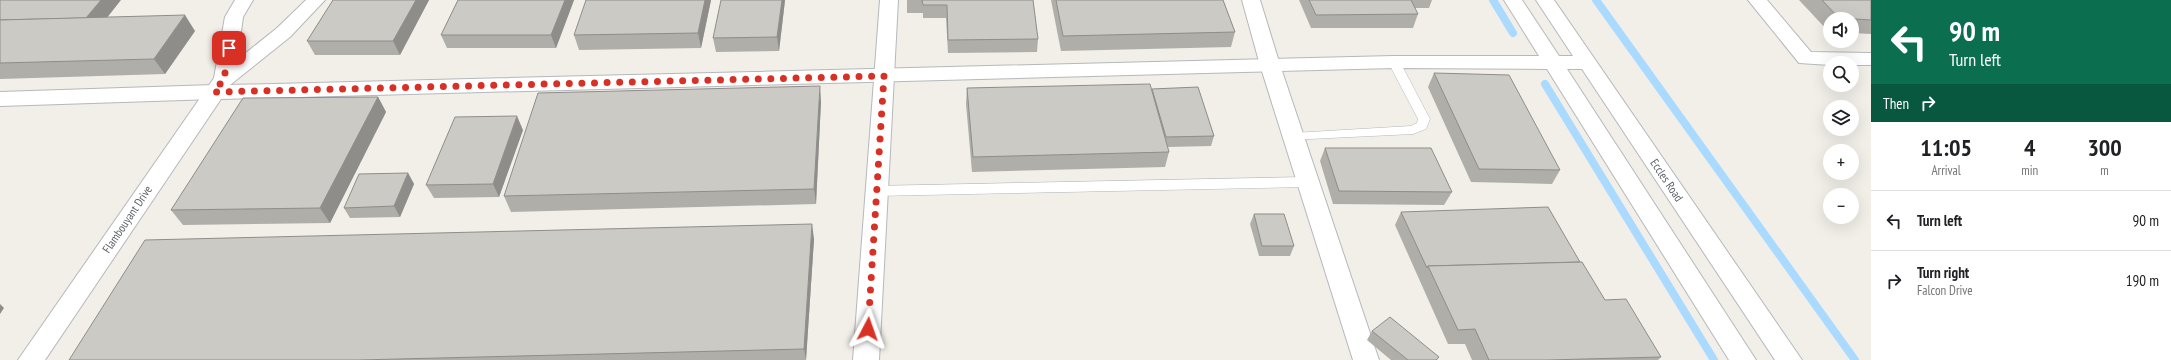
<!DOCTYPE html>
<meta charset="utf-8">
<style>
:root{--surface:#fff;--page:#f2f2f2;--text:#202124;--muted:#757577;--line:#e0e0e0}
body{margin:0;font-family:"PT Sans Narrow",sans-serif;background:var(--page);color:var(--text);height:100vh;display:flex;flex-direction:column;font-size:15px;white-space:nowrap}
*{box-sizing:border-box;margin:0}
p{font-size:13px;color:var(--muted)}
.icon{flex:none;width:22px;height:22px;fill:none;stroke:currentColor;stroke-width:2;stroke-linecap:round;stroke-linejoin:round}
.map{position:relative;flex:1;overflow:hidden}
.side{display:flex;flex-direction:column;background:var(--surface);width:300px}
.side>*{flex:none}
.top-card{background:#0b6e4f;color:#fff;overflow:hidden}
.tools{position:absolute;left:1823px;top:12px;display:grid;gap:8px}
.tools a{display:grid;place-items:center;width:36px;height:36px;border-radius:50%;background:var(--surface);box-shadow:0 4px 16px #0002;font-size:20px}
.pin{position:absolute;display:grid;place-items:center;width:34px;height:34px;color:#fff;margin:-17px;border-radius:8px;box-shadow:0 2px 6px #0006}
.me{position:absolute;width:44px;margin:-22px;rotate:4deg;stroke-linejoin:round;filter:drop-shadow(0 0 3px #0008)}
.turn{display:flex;align-items:center;gap:14px;height:84px;padding:0 12px;font-size:18px}
.turn .icon{width:52px;height:52px;stroke-width:2.5}
.turn b{display:block;font-size:28px;line-height:34px}
.then{display:flex;align-items:center;height:38px;padding:0 12px;background:#0003;gap:8px;font-size:15px}
.eta{display:flex;justify-content:space-evenly;align-items:center;height:68px;text-align:center}
.eta b{font-size:24px;font-weight:700;line-height:28px}
ul{padding:0;list-style:none}
li{display:flex;align-items:center;gap:12px;height:60px;padding:0 12px;border-top:1px solid var(--line)}
li div{flex:1}
li b{display:block;font-size:15px}
li em{font-style:normal}
main{display:flex;flex:1;min-height:0}
.map>svg:first-child{display:block}
</style>
<main>
<div class="map">
<svg width="1871" height="360" viewBox="0 0 1871 360">
<rect width="100%" height="100%" fill="#f1efe8"/>
<g fill="none" stroke-linecap="round" stroke-linejoin="round">
<g stroke="#aadaff" stroke-width="8">
<polyline points="1493,0 1513,33"/>
<polyline points="1596,0 1855,360"/>
<polyline points="1545,84 1714,360"/>
</g>
<defs>
<g id="service">
<polygon points="1394,58 1400,62 1430,119 1426,129 1413,134 1289,140 1287,137 1293,133 1411,126 1417,123 1418,119 1388,62"/>
<polygon points="1307,177 1312,179 1314,182 1312,185 1307,187 876,196 871,194 869,191 871,188 876,186"/>
</g>
<g id="minor">
<polygon points="880,0 898,0 879,360 853,360"/>
<polygon points="1242,0 1260,0 1280,65 1379,360 1353,360 1260,65"/>
<polygon points="1748,0 1767,0 1811,52 1871,53 1871,65 1852,65 1852,63 1830,63 1830,65 1799,63"/>
<polygon points="214,85 221,87 224,92 221,97 214,99 0,106 0,92"/>
</g>
<polygon id="tertiary" points="235,0 253,0 243,17 237,60 277,28 306,0 325,0 290,37 230,85 1394,56 1539,56 1504,0 1522,0 1559,56 1573,56 1536,0 1554,0 1802,360 1775,360 1582,69 1567,69 1756,360 1729,360 1547,69 1394,68 221,99 45,360 18,360 214,78 225,17"/>
</defs>
<use href="#service" stroke="#b5b8bc" stroke-width="1"/>
<use href="#minor" stroke="#b5b8bc" stroke-width="2"/>
<use href="#tertiary" stroke="#b5b8bc" stroke-width="2"/>
<use href="#service" fill="#fff" fill-rule="evenodd"/>
<use href="#minor" fill="#fff" fill-rule="evenodd"/>
<use href="#tertiary" fill="#fff" fill-rule="evenodd"/>
</g>
<g fill="#afaea9">
<polygon points="0,0 107,18 195,31 165,74 0,79"/>
<polygon points="333,0 429,0 400,55 315,55 307,41"/>
<polygon points="458,0 574,0 556,48 447,48 441,35"/>
<polygon points="711,0 701,48 579,50 574,35"/>
<polygon points="785,0 779,51 716,52 713,38"/>
<polygon points="907,0 1033,0 1038,39 1037,52 948,53 946,18 923,18 923,13 907,13"/>
<polygon points="1051,0 1223,0 1235,32 1231,47 1061,51"/>
<polygon points="1299,0 1432,0 1429,8 1415,8 1418,14 1413,28 1311,28"/>
<polygon points="1799,0 1871,0 1871,34 1852,33 1852,19 1830,19 1830,31 1828,31"/>
<polygon points="1434,73 1560,170 1552,184 1471,182 1428,87"/>
<polygon points="967,88 1152,90 1214,136 1211,146 1167,147 1169,152 1165,167 972,172 966,104"/>
<polygon points="378,97 386,112 330,223 183,225 171,210"/>
<polygon points="821,101 816,204 511,212 504,196"/>
<polygon points="523,130 499,197 434,198 426,185"/>
<polygon points="1325,148 1452,192 1444,205 1333,204 1320,161"/>
<polygon points="408,173 414,184 400,217 350,218 344,208"/>
<polygon points="1401,212 1580,262 1605,300 1661,357 1658,360 1472,360 1465,344 1448,344 1395,225"/>
<polygon points="1254,214 1294,246 1290,256 1259,256 1250,224"/>
<polygon points="814,239 806,360 69,360"/>
<polygon points="1372,331 1439,357 1437,360 1391,360 1367,340"/>
</g>
<g fill="#8f8d8a">
<polygon points="101,0 121,0 95,33 84,20"/>
<polygon points="416,0 429,0 400,55 393,41"/>
<polygon points="565,0 574,0 556,48 551,35"/>
<polygon points="705,0 711,0 701,48 698,33"/>
<polygon points="782,0 785,0 779,51 777,37"/>
<polygon points="185,15 195,31 165,74 154,59"/>
<polygon points="820,86 821,101 816,204 814,189"/>
<polygon points="378,97 386,112 330,223 320,208"/>
<polygon points="517,116 523,130 499,197 493,184"/>
<polygon points="408,173 414,184 400,217 394,206"/>
<polygon points="812,224 814,239 806,360 804,349"/>
<polygon points="0,304 4,308 0,314"/>
</g>
<g fill="#cccac5" stroke="#8f8d8a">
<polygon points="0,0 101,0 86,18 0,20"/>
<polygon points="333,0 416,0 393,41 307,41"/>
<polygon points="458,0 565,0 551,35 441,35"/>
<polygon points="586,0 705,0 698,33 574,35"/>
<polygon points="721,0 782,0 777,37 713,38"/>
<polygon points="922,0 1033,0 1038,39 948,40 947,5 923,5"/>
<polygon points="1056,0 1223,0 1235,32 1063,36"/>
<polygon points="1309,0 1411,0 1418,14 1316,15"/>
<polygon points="1822,0 1871,0 1871,20 1839,18"/>
<polygon points="185,15 154,59 0,63 0,20"/>
<polygon points="1434,73 1509,75 1560,170 1479,169"/>
<polygon points="1150,84 1169,152 973,157 967,88"/>
<polygon points="820,86 814,189 504,196 538,93"/>
<polygon points="1198,87 1214,136 1166,137 1152,89"/>
<polygon points="378,97 320,208 171,210 243,98"/>
<polygon points="517,116 493,184 426,185 455,117"/>
<polygon points="1325,148 1431,148 1452,192 1339,191"/>
<polygon points="408,173 394,206 344,208 359,174"/>
<polygon points="1548,207 1580,262 1428,266 1427,268 1401,212"/>
<polygon points="1254,214 1284,214 1294,246 1262,246"/>
<polygon points="812,224 804,349 358,360 69,360 145,240"/>
<polygon points="1582,262 1605,300 1626,299 1661,357 1547,360 1489,360 1475,329 1458,330 1428,266"/>
<polygon points="1390,317 1439,357 1436,360 1408,360 1372,331"/>
</g>
<g fill="none" stroke-linecap="round" stroke-linejoin="round">
<polyline stroke="#d93025" stroke-width="7" stroke-dasharray="0 12.6" points="229,48 224,79 214,92 884,76 868,329"/>
</g>
<g text-anchor="middle" dominant-baseline="central" stroke-width="3" stroke-linejoin="round" paint-order="stroke">
<g font-size="12" fill="#5f6368" stroke="#fff">
<text transform="translate(1667 180) rotate(56)">Eccles Road</text>
<text transform="translate(127 219) rotate(-56)">Flambouyant Drive</text>
</g>
</g>
</svg>
<div class="tools">
<a><svg class="icon" aria-label="sound" viewBox="0 0 24 24"><path d="M4 9h4l5-4v14l-5-4H4zM17 9q2 3 0 6"/></svg></a>
<a><svg class="icon" aria-label="search" viewBox="0 0 24 24"><circle cx="10" cy="10" r="6"/><path d="M15 15l6 6"/></svg></a>
<a><svg class="icon" aria-label="layers" viewBox="0 0 24 24"><path d="M12 4l9 5-9 5-9-5zM3 14l9 5 9-5"/></svg></a>
<a>+</a>
<a>−</a>
</div>
<div class="pin" style="left:229px;top:48px;background:#d93025"><svg class="icon" aria-label="arrive" viewBox="0 0 24 24"><path d="M6 21V4h12l-3 4 3 4H6"/></svg></div>
<svg class="me" style="left:868px;top:329px" viewBox="-20 -20 40 40"><path d="M0-17L14 15 0 8-14 15z" fill="#d93025" stroke="#fff" stroke-width="4"/></svg>
</div>
<section class="side">
<div class="top-card">
<div class="turn"><svg class="icon" aria-label="left" viewBox="0 0 24 24"><path d="M17 20v-9H6M10 6l-5 5 5 5"/></svg><div><b>90 m</b>Turn left</div></div>
<div class="then">Then<svg class="icon" aria-label="right" viewBox="0 0 24 24"><path d="M7 20v-9h11M14 6l5 5-5 5"/></svg></div>
</div>
<div class="eta">
<div><b>11:05</b><p>Arrival</p></div>
<div><b>4</b><p>min</p></div>
<div><b>300</b><p>m</p></div>
</div>
<ul>
<li><svg class="icon" aria-label="left" viewBox="0 0 24 24"><path d="M17 20v-9H6M10 6l-5 5 5 5"/></svg><div><b>Turn left</b></div><em>90 m</em></li>
<li><svg class="icon" aria-label="right" viewBox="0 0 24 24"><path d="M7 20v-9h11M14 6l5 5-5 5"/></svg><div><b>Turn right</b><p>Falcon Drive</p></div><em>190 m</em></li>
</ul>
</section>
</main>
